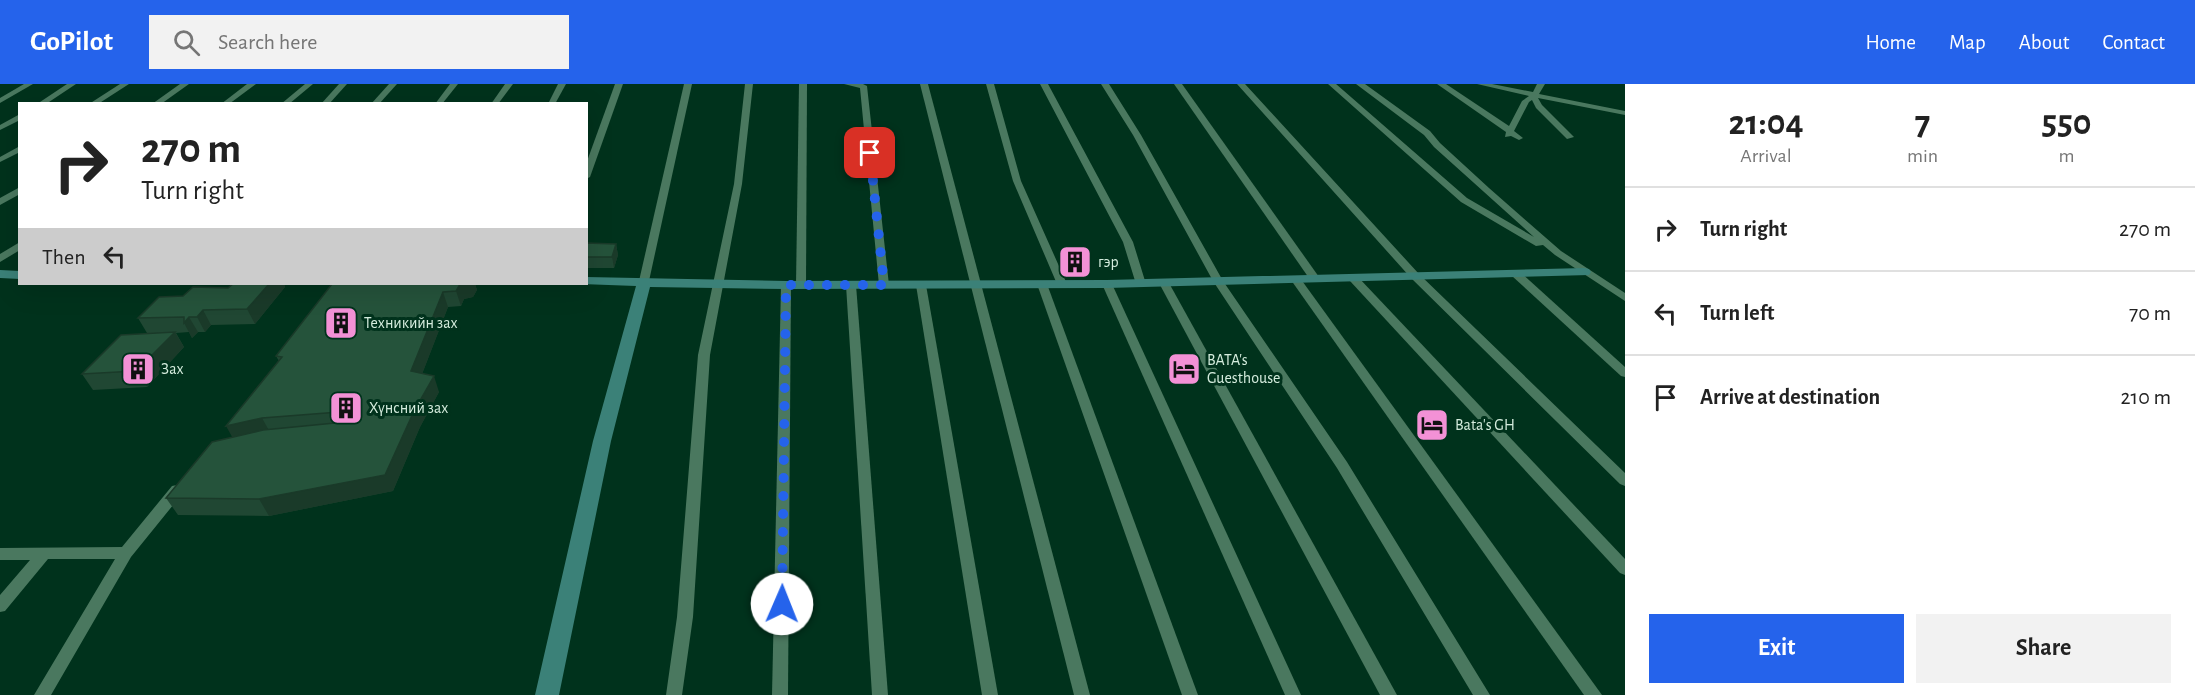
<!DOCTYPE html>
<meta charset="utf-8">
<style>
:root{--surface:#fff;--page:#f2f2f2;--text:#222;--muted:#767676;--line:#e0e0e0;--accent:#2563eb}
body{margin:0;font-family:"Alegreya Sans",sans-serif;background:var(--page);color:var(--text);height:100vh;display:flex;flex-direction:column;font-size:22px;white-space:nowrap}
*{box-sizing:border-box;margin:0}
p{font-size:20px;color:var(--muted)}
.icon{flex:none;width:33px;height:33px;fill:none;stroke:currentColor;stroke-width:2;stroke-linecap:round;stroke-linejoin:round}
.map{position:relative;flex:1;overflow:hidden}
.panel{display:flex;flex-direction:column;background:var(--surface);width:570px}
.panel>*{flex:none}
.hud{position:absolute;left:18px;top:18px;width:570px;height:183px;border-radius:0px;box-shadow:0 6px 24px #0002;background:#fff;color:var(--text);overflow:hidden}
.pin{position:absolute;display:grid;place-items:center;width:51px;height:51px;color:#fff;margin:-26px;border-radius:12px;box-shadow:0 3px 9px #0006}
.me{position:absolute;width:66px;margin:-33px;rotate:1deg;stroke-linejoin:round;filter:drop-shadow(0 0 4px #0008)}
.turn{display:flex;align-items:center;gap:21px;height:126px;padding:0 24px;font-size:27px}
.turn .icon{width:78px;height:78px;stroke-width:2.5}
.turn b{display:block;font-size:42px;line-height:51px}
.then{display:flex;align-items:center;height:57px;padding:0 24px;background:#0003;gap:12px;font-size:22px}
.eta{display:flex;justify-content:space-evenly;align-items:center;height:102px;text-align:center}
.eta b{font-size:36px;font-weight:700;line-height:42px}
.action{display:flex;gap:12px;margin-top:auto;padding:12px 24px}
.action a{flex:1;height:69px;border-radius:0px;background:var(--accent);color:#fff;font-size:24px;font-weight:700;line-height:69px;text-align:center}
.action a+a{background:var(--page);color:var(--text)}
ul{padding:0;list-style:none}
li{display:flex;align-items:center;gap:18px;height:84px;padding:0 24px;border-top:2px solid var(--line)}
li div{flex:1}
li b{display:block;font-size:22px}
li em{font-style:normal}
header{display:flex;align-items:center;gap:36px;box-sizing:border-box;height:84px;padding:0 30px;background:var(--accent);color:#fff}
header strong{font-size:28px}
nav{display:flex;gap:33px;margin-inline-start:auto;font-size:21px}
.search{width:420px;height:54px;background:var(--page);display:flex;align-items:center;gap:15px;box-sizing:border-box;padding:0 21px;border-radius:0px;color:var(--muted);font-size:22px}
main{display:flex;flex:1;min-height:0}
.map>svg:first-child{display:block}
</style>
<header>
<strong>GoPilot</strong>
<div class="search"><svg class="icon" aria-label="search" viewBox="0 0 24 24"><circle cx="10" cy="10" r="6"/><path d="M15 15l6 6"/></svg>Search here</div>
<nav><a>Home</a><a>Map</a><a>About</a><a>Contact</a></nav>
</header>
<main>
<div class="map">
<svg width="1625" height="611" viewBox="0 0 1625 611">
<rect width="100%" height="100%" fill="#00321c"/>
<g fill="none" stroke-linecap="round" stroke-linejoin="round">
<g fill="#4a785f" fill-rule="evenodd">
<polygon points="24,0 33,0 0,19 0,14"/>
<polygon points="67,0 76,0 46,20 37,20"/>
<polygon points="120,0 129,0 98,20 89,20"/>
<polygon points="180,0 189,0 161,20 152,20"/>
<polygon points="247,0 256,0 229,20 221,20"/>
<polygon points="305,0 313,0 289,20 281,20"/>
<polygon points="339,0 347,0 329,20 321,20"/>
<polygon points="389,0 397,0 379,20 371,20"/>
<polygon points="450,0 458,0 442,20 435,20"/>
<polygon points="505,0 513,0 498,20 491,20"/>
<polygon points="558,0 566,0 555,20 548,20"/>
<polygon points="615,0 623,0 590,93 586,95 586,80"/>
<polygon points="684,0 692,0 649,197 644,200 639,197"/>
<polygon points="745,0 753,0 742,100 710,271 693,533 682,611 666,611 677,533 698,271 734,100"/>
<polygon points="799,0 807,0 806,201 801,204 796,201"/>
<polygon points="844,0 863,0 867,2 889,201 884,204 879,201 860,4"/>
<polygon points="920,0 928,0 1090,611 1074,611"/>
<polygon points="986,0 994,0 1021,97 1067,200 1066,202 1062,203 1057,200 1013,97"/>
<polygon points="1040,0 1048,0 1133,158 1146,200 1145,202 1141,203 1136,200 1123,158"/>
<polygon points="1101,0 1109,0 1141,51 1223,197 1347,378 1490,611 1473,611 1337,384 1213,197 1133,51"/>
<polygon points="1174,0 1182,0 1319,193 1319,197 1311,197"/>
<polygon points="1237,0 1245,0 1419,190 1625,389 1625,402 1620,400 1411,194"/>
<polygon points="1328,0 1336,0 1467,114 1534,153 1434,63 1424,51 1356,0 1365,0 1430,47 1440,59 1489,104 1561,167 1625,209 1625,217 1555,171 1543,161 1536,162 1461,118"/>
<polygon points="1437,0 1446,0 1509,42 1522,17 1529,12 1477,0 1492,0 1533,8 1537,0 1545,0 1539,10 1625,27 1625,31 1538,14 1542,21 1574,53 1567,55 1536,24 1532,16 1529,18 1514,47 1523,54 1519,56 1511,52 1505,53 1506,48"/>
<polygon points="20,30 20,36 0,46 0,41"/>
<polygon points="20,62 20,68 0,78 0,73"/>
<polygon points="20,103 20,110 0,121 0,114"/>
<polygon points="20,158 20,166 0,178 0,170"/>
<polygon points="1516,187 1520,188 1625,283 1625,293 1621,292 1512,192 1512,188"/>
<polygon points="1354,192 1358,193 1625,475 1625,491 1620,489 1350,197 1349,195"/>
<polygon points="1296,193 1300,194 1602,611 1584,611 1291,196"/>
<polygon points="1164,196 1169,199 1397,611 1380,611 1159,199"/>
<polygon points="1042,197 1047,200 1198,611 1182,611 1037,200"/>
<polygon points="1107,197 1112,200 1301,611 1285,611 1102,200"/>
<polygon points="786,198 791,201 788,611 772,611 781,201"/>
<polygon points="851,198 856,201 888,611 872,611 846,201"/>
<polygon points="921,198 926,201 998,611 982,611 916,201"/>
<polygon points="177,401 182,402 184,406 182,410 131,473 51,611 34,611 115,475 48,475 5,527 0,528 0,511 30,476 0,476 0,464 122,463 172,402"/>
</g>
<g fill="#3b8178" fill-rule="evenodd">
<polygon points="1584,184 1589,185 1591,188 1589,191 1107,204 786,205 650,203 611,357 559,611 535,611 593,357 636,202 581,200 586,200 586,193 786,197 1107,196"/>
<polygon points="0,186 20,187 20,195 0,194"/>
</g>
</g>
<g fill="#204733">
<polygon points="586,159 616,160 618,171 614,184 586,184"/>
<polygon points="233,200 284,200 285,203 255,240 211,241 205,248 198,248 192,254 189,248 176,249 184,263 147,303 93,306 82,290 147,249 138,234 183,212 228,204"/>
<polygon points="332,200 475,200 477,206 473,213 464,215 461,222 448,223 422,290 439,308 420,343 393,407 269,432 178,431 166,414 232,353 279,277 276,272"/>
</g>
<g fill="#1a3a29">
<polygon points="616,160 618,171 614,184 612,173"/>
<polygon points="269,200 284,200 285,203 255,240 247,225"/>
<polygon points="460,200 475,200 477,206 473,213 464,215 461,222 456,207"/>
<polygon points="443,208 448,223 417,303 411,287"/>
<polygon points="203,226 211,241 205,248 197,233"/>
<polygon points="189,233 198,248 192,254 184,239"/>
<polygon points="175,248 184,263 147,303 136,287"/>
<polygon points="434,292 439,308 420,343 393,407 269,432 259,415 414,327"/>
<polygon points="262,334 271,350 235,358 226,342"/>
</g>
<g fill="#25533b" stroke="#1a3a29" stroke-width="1.5">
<polygon points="586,159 616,160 612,173 586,173"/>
<polygon points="233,200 269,200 247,225 203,226 197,233 189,233 184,239 184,233 138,234 159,213 183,212 193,203 228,204"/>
<polygon points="332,200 460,200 456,207 443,208 411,287 434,292 414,327 385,391 259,415 166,414 212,358 263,346 345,338 348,333 339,328 262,334 226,342 282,273 276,272"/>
<polygon points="175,248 136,287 82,290 121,251"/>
</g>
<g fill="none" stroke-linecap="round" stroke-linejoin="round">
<polyline stroke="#2563eb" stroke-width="10" stroke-dasharray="0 18" points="782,520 786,201 884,201 870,69"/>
</g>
<defs>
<symbol id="building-square" viewBox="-11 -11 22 22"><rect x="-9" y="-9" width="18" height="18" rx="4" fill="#f391d6" stroke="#00321c"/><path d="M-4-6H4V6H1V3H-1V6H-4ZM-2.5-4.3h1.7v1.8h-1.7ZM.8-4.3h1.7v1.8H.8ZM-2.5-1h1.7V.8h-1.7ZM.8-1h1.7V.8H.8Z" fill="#111"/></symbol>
<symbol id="hotel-square" viewBox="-11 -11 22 22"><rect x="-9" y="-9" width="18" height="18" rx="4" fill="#f391d6" stroke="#00321c"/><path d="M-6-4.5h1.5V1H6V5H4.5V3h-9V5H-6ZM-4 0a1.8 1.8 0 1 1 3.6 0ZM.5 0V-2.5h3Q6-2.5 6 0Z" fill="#111"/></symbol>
</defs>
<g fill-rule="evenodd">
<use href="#building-square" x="1056" y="159" width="38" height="38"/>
<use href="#building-square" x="322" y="220" width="38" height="38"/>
<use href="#building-square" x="119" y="266" width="38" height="38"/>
<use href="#hotel-square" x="1165" y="266" width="38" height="38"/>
<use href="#building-square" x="327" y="305" width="38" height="38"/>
<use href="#hotel-square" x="1413" y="322" width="38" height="38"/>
</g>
<g text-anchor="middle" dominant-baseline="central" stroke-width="6" stroke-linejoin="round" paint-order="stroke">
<g font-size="16" fill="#d4ecdd" stroke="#00321c" text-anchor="start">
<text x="1098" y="178">гэр</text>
<text x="364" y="239">Техникийн зах</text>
<text x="1207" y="276">BATA's<tspan x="1207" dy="18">Guesthouse</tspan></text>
<text x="161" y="285">Зах</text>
<text x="369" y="324">Хүнсний зах</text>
<text x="1455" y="341">Bata's GH</text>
</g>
</g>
</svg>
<div class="pin" style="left:870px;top:69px;background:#d93025"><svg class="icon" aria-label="arrive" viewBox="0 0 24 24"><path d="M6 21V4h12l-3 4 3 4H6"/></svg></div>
<svg class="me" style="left:782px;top:520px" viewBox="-20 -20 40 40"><circle r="19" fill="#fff"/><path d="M0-13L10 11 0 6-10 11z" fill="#2563eb"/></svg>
<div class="hud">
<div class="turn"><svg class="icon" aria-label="right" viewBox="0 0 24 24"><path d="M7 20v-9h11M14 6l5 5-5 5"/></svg><div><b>270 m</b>Turn right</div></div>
<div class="then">Then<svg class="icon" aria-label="left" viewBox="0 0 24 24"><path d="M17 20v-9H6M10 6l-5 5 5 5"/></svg></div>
</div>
</div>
<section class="panel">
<div class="eta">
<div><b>21:04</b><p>Arrival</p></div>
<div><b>7</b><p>min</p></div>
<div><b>550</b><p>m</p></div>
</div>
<ul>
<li><svg class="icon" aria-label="right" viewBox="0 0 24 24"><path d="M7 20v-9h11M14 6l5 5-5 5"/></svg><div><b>Turn right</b></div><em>270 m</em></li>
<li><svg class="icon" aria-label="left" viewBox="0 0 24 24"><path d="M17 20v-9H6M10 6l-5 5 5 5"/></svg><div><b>Turn left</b></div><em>70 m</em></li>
<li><svg class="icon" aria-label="arrive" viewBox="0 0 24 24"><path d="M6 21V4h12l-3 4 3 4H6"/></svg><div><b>Arrive at destination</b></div><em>210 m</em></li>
</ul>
<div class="action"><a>Exit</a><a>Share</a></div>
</section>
</main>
